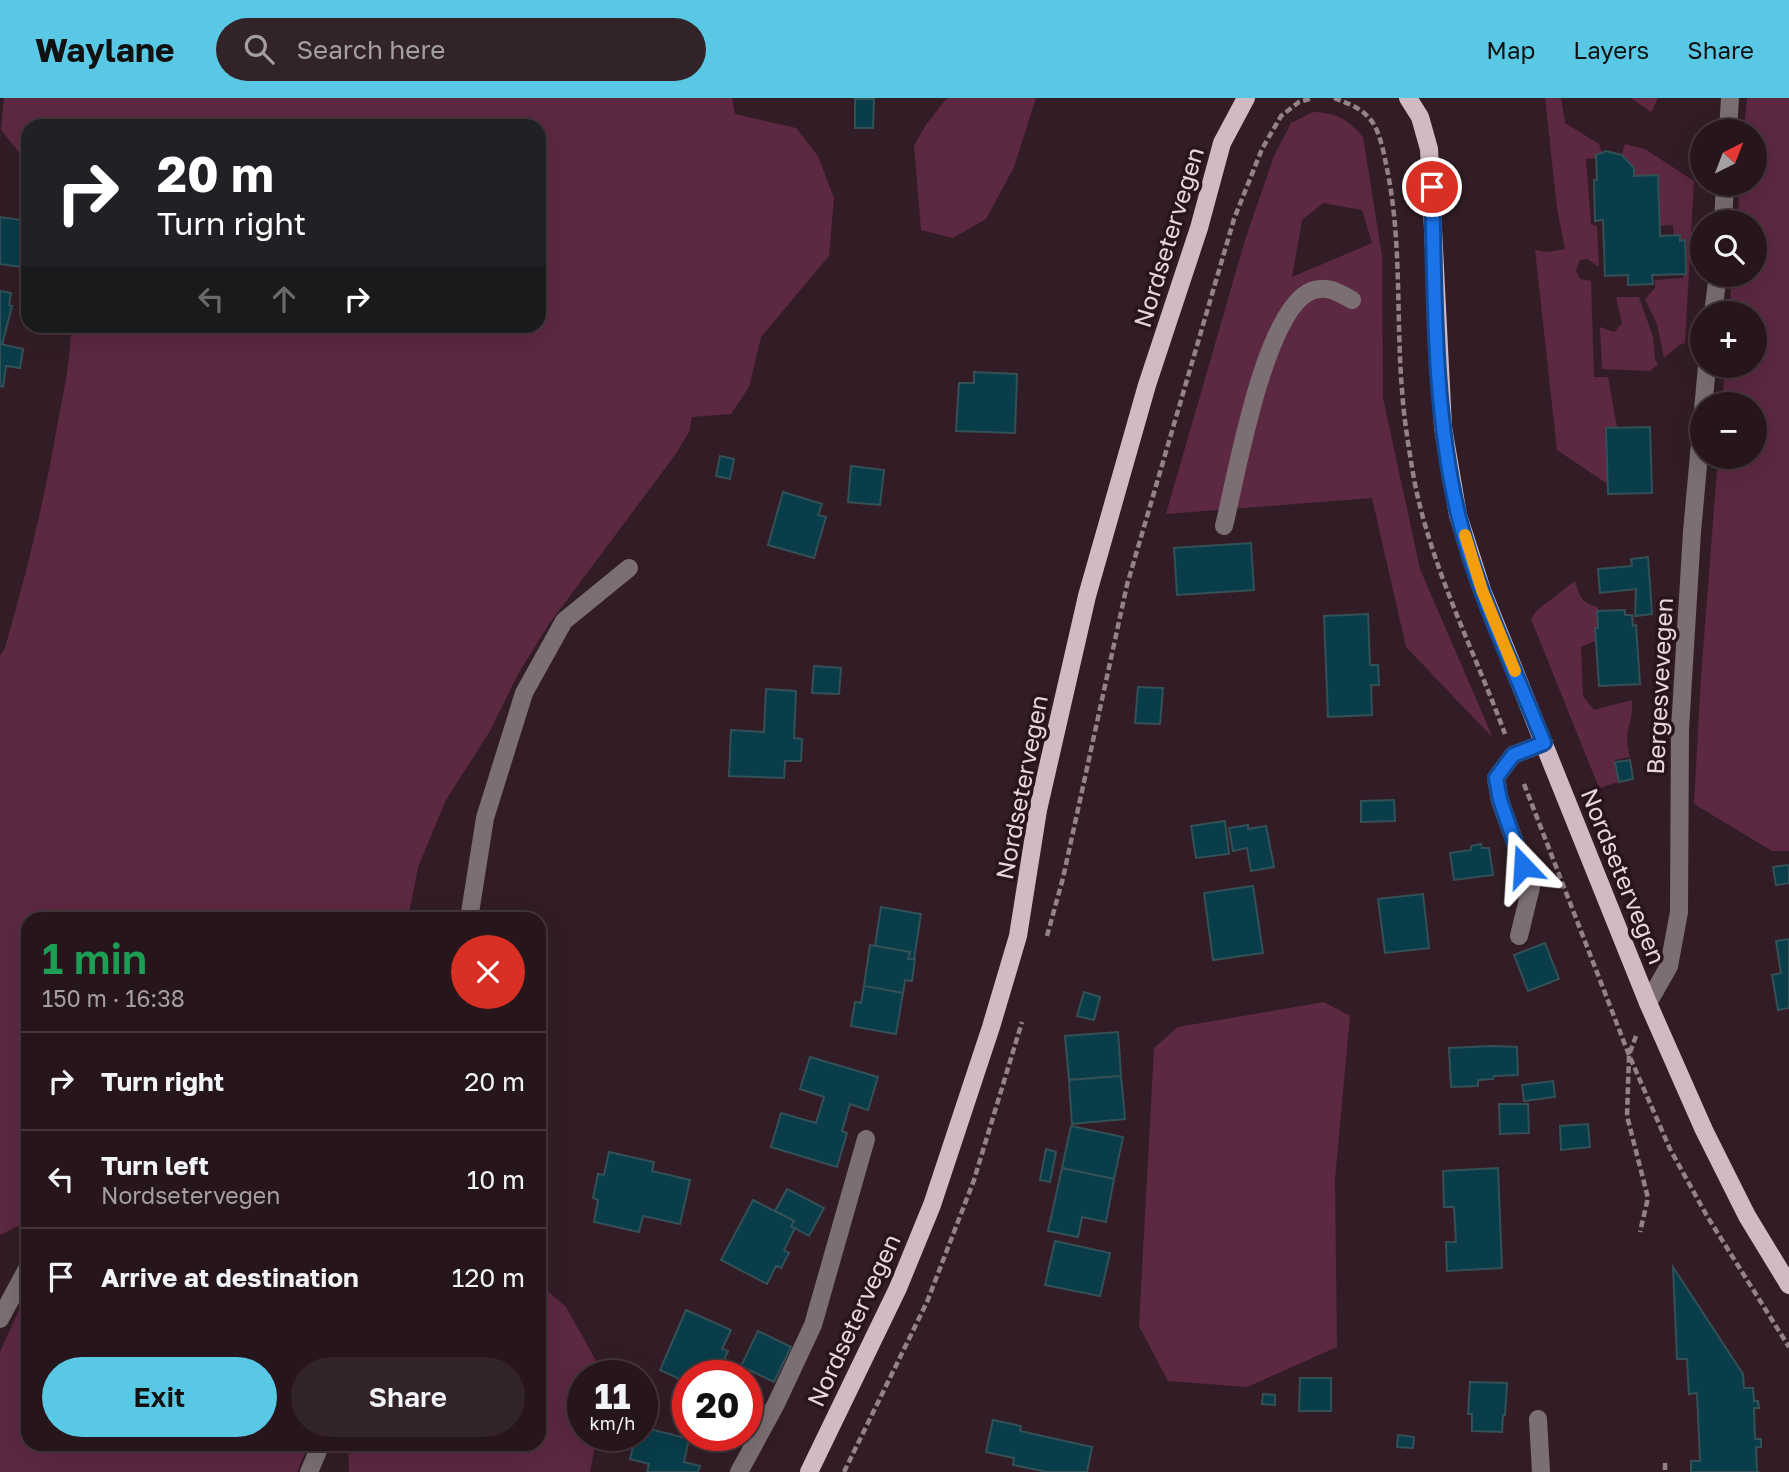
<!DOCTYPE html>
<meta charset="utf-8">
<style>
:root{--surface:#26161c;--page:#322329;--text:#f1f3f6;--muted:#a49fa3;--line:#42353b;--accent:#59c8e5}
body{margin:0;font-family:"Golos Text",sans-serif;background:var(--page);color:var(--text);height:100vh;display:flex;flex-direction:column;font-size:26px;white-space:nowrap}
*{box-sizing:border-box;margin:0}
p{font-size:23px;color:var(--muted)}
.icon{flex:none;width:38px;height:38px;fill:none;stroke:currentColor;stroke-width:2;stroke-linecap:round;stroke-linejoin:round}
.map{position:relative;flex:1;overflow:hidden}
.drawer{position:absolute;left:21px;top:814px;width:525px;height:539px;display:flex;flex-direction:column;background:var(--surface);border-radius:21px;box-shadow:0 7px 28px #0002,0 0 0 2px var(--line)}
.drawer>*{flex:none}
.hud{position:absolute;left:21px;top:21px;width:525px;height:214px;border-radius:21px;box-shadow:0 7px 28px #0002,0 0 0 2px var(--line);background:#202124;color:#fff;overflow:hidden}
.needle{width:46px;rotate:42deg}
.tools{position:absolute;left:1690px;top:21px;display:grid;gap:14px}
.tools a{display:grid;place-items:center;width:77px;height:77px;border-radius:50%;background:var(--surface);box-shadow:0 7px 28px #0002,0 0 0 2px var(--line);font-size:35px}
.speed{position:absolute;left:567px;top:1262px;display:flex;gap:14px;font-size:35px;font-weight:700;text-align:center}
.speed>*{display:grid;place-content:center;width:91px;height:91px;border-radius:50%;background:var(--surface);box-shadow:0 7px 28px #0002,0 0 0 2px var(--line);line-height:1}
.speed small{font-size:18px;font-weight:400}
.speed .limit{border:10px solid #d22;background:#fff;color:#111}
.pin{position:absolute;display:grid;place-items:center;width:60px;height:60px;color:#fff;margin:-30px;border:4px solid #fff;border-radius:50%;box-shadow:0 2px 7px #0007}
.me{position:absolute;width:77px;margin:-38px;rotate:340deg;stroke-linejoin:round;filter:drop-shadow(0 0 5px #0008)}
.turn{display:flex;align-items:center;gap:24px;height:147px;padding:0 21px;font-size:32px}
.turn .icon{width:91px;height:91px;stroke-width:2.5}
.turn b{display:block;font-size:49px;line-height:60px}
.lanes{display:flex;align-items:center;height:66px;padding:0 21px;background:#0003;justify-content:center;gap:35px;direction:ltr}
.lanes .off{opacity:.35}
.round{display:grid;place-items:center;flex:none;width:74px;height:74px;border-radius:37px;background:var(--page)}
.summary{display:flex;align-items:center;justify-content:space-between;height:119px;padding:0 21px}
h1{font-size:42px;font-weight:600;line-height:52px;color:#1e9e55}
.button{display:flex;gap:14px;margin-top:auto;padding:14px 21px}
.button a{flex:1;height:80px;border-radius:42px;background:var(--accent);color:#111;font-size:28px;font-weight:600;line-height:80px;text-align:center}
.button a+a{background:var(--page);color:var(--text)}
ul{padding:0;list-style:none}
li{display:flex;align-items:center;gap:21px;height:98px;padding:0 21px;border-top:2px solid var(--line)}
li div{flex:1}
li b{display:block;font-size:26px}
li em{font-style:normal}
header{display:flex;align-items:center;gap:42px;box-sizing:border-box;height:98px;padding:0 35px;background:var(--accent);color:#111}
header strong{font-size:33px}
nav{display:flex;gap:38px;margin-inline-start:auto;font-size:24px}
.search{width:490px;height:63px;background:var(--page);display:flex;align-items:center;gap:18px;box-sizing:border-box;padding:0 24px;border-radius:38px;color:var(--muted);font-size:26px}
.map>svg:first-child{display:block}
</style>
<header>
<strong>Waylane</strong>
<div class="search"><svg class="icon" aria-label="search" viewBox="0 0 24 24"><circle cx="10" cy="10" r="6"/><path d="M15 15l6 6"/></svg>Search here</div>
<nav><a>Map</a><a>Layers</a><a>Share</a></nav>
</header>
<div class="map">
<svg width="1789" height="1374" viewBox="0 0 1789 1374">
<rect width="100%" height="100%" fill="#321d26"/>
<g fill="#5d2842" fill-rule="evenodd">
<path d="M4 0H732L735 16 796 30 818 58 834 100 829 158 761 239 749 289 731 316 692 319 689 334 675 357 549 526 518 576 490 633 446 702 418 769 408 821H28V1123L0 1137V558L5 550C26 477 44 404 57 329 63 297 71 261 71 228H539V28H28V60L21 57 1 32Z"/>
<polygon points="947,0 1036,0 1014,69 986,121 953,140 921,132 914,48 925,28"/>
<polygon points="1545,0 1561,0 1565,25 1599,46 1603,57 1597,60 1586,61 1591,126 1597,128 1599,169 1587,161 1580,162 1576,172 1580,181 1591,183 1594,279 1608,279 1628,389 1606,385 1557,352 1535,152 1547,154 1565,151 1557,110"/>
<polygon points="1631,0 1658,0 1651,14"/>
<polygon points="1747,0 1789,0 1789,753 1772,753 1694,706 1701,579 1718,359 1755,359 1755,306 1722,306 1725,268 1755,268 1755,215 1729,215 1732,177 1755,177 1755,124 1737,124 1740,86 1755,86 1755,33 1744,33"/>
<path d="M1313 14C1338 15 1347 21 1363 39L1382 158 1383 300 1420 471 1493 640 1406 549 1372 400 1166 416 1245 142 1274 58 1291 25ZM1323 105 1362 112 1372 145 1292 179 1302 122Z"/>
<polygon points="1625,46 1645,51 1694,83 1685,245 1679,247 1664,260 1657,226 1645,201 1655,190 1655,182 1683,180 1681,142 1674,142 1673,127 1660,128 1659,81 1634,82 1621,58"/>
<polygon points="1616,199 1639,199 1653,239 1655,261 1658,266 1650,273 1602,271 1600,229 1614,234 1622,226"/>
<path d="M1575 483C1580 499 1581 505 1598 509L1599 544H1592L1581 549 1583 598 1594 612 1632 602C1634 626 1622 631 1630 659L1615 662 1618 679 1622 683 1599 690 1531 521 1536 513Z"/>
<polygon points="1324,904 1350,918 1335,1081 1337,1249 1247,1289 1168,1283 1139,1228 1154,950 1178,929"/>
<polygon points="539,1185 566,1209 604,1277 583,1278 583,1337 597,1337 590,1374 349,1374 348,1346 539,1346"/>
<polygon points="28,1192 28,1346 309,1346 297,1374 0,1374 0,1254"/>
</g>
<g fill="#083d49" stroke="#345057" stroke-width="2">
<polygon points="855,1 874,1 873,30 855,30"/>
<polygon points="1606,53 1622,57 1634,70 1634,78 1658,77 1660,138 1680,137 1680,143 1685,142 1686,176 1652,177 1653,186 1628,187 1628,177 1605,178 1603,122 1595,123 1594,82 1597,82 1596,57"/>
<polygon points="0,119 28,123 24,154 28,155 28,170 0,166"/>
<polygon points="0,193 11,195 9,207 12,208 2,247 0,246"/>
<polygon points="0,246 23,251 20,270 6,268 3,289 0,288"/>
<polygon points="974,274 1017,276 1015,335 956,333 959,285 974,285"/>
<polygon points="1650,329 1652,395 1608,396 1606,330"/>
<polygon points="720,358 734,361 730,381 716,378"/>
<polygon points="851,368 884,372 880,407 848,404"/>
<polygon points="783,394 822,406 818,417 826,419 814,460 768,447"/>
<polygon points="1251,445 1254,492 1177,497 1174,450"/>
<polygon points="1648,459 1652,516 1635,518 1636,491 1600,495 1598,471 1632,468 1631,461"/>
<polygon points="1625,512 1625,517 1632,517 1633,528 1636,527 1640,586 1599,588 1595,530 1598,530 1597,513"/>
<polygon points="1368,516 1370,567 1378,567 1379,587 1371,587 1372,617 1328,619 1324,518"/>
<polygon points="814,568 841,570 839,596 812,595"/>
<polygon points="1138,589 1163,590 1160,626 1135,625"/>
<polygon points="766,591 796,593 794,640 802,641 801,663 785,663 784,680 729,678 731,632 764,634"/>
<polygon points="1630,662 1633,681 1619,684 1615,664"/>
<polygon points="1394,702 1395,723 1361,724 1361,703"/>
<polygon points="1225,723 1229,756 1196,760 1191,728"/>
<polygon points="1248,727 1248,731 1266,728 1274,769 1251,773 1247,750 1233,753 1229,730"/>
<polygon points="1481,746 1482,750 1489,750 1493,777 1454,782 1450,755 1471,752 1471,748"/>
<polygon points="1789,767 1789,785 1776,787 1773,769"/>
<polygon points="1253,788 1263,855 1213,862 1204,795"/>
<polygon points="1423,796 1429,850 1385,855 1378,801"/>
<polygon points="881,809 921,816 914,861 908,861 910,854 875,848"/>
<polygon points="1789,841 1789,910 1778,912 1772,877 1781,875 1776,843"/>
<polygon points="1545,845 1559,881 1528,893 1514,857"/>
<polygon points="870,847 910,854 908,861 915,861 912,883 905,882 903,895 864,888"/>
<polygon points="864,888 903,895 896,936 851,928 855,904 861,905"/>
<polygon points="1084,894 1100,899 1094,922 1077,918"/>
<polygon points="1118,934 1121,978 1069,982 1065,938"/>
<polygon points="1492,948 1517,949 1518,977 1494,978 1493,981 1478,982 1478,988 1451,989 1449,950"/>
<polygon points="810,959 878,979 868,1012 850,1006 842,1033 847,1035 837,1069 771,1049 781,1015 816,1025 824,999 800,991"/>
<polygon points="1121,978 1125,1021 1072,1026 1069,982"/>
<polygon points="1553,983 1555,999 1524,1003 1522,987"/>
<polygon points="1499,1006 1528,1006 1529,1035 1500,1036"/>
<polygon points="1588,1026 1590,1049 1561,1052 1560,1028"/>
<polygon points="1071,1028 1123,1039 1114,1081 1062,1070"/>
<polygon points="1046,1051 1056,1054 1050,1084 1040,1082"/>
<polygon points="609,1054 654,1064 652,1073 690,1082 680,1126 643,1118 639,1134 594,1124 598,1102 593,1100 598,1076 604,1077"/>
<polygon points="1062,1070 1114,1081 1106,1124 1082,1119 1078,1139 1048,1133"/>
<polygon points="1498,1070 1502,1170 1447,1173 1446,1144 1456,1144 1454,1109 1444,1109 1443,1073"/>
<polygon points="787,1091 824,1110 809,1138 791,1128 794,1123 775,1113"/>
<polygon points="753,1102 794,1123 791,1128 795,1130 784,1152 789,1155 781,1170 776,1168 767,1186 721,1162"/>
<polygon points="1055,1143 1110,1155 1100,1198 1045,1187"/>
<polygon points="1673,1169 1743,1276 1744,1290 1753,1290 1754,1303 1758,1303 1759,1310 1754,1310 1755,1341 1761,1341 1761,1349 1756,1349 1757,1373 1759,1374 1691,1374 1691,1363 1700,1363 1697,1295 1689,1296 1687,1261 1677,1261"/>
<polygon points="686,1212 731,1232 722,1251 728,1253 718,1275 712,1273 710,1278 688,1278 688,1285 660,1272"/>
<polygon points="758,1233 791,1249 774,1284 741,1268"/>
<polygon points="1300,1280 1331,1280 1331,1313 1299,1313"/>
<polygon points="1470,1284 1507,1285 1505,1317 1503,1317 1502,1334 1472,1333 1472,1316 1468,1316"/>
<polygon points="1263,1296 1275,1297 1275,1307 1262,1306"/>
<polygon points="993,1322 1021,1328 1020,1333 1092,1349 1087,1374 1047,1374 1013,1367 1014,1360 986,1354"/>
<polygon points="642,1329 689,1341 684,1364 700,1368 698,1374 647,1374 649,1366 630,1361 636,1337 642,1337"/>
<polygon points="1398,1337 1414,1339 1413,1350 1397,1349"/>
</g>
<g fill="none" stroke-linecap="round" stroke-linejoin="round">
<g stroke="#94828a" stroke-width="4.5" stroke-dasharray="7 3.5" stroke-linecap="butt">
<path d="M1334 0C1349 6 1363 10 1373 25 1381 38 1384 56 1387 71 1402 143 1396 219 1402 292 1404 322 1409 352 1414 381 1431 470 1474 552 1505 636"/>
<polyline points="1524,686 1629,957 1670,1051 1707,1118 1789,1249"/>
<polyline points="1047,838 1063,780 1127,487 1234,121 1262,51 1281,18 1299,4 1313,0"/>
<polyline points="1636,938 1629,957 1627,1018 1648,1100 1640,1134"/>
<polyline points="1665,1365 1665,1374"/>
<polyline points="844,1374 927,1204 974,1082 1022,924"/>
</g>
<g stroke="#7b6f74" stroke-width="18">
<polyline points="1728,33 1730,0"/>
<polyline points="1723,124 1725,86"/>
<polyline points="1713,215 1718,177"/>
<path d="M1224 428C1236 380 1264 213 1311 193 1327 187 1338 194 1352 202"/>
<polyline points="469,821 485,720 524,595 564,523 629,470"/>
<polyline points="1519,838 1531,789 1500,703 1496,680 1513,657 1544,645"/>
<polyline points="1648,905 1669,868 1679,814 1680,631 1692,434 1707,268"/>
<polyline points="0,1221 28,1169"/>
<polyline points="1538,1321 1541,1374"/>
<polyline points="309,1374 321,1346"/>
<polyline points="739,1374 776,1306 813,1227 866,1041"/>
</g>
<g stroke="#d2bac4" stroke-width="18">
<polyline points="1408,0 1420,19 1429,51 1443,329 1458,417 1482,492 1648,905 1704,1032 1747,1118 1789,1187"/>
<polyline points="809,1374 898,1190 932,1107 991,929 1018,838 1038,712 1087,498 1147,287 1199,130 1222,45 1246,0"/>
</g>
</g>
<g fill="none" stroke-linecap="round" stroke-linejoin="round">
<defs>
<path id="route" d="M1432 89C1435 197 1433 310 1458 416 1476 492 1515 572 1544 645L1513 657 1496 680 1500 702 1523 768"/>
</defs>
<use href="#route" stroke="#114b97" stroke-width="18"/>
<use href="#route" stroke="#1a73e8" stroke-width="12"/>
<polyline stroke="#f59e0b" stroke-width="12" points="1465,437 1482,492 1515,573"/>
</g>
<g text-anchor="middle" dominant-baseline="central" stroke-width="7" stroke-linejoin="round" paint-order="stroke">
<g font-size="24" fill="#e6d7dd" stroke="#28141d">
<text transform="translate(1168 139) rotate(-73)">Nordsetervegen</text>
<text transform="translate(1659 588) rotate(-87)">Bergesvevegen</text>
<text transform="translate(1021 689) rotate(-79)">Nordsetervegen</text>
<text transform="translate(1624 778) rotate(68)">Nordsetervegen</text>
<text transform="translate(853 1222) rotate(-65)">Nordsetervegen</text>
</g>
</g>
</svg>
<div class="tools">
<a><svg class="needle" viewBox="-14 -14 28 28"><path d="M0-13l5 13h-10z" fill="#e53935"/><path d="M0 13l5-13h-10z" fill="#a49fa3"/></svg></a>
<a><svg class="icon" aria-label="search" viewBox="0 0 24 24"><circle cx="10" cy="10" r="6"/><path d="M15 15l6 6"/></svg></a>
<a>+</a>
<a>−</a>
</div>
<div class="speed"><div>11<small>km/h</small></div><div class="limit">20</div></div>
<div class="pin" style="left:1432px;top:89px;background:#d93025"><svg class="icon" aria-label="arrive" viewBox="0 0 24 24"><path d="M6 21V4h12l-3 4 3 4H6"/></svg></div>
<svg class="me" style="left:1523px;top:768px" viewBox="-20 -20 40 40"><path d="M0-17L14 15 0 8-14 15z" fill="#1a73e8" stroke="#fff" stroke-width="4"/></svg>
<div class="hud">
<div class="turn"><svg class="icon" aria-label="right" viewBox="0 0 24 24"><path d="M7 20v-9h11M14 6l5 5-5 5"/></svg><div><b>20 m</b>Turn right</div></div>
<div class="lanes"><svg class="icon off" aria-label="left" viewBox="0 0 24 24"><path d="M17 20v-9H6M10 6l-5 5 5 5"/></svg><svg class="icon off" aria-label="ahead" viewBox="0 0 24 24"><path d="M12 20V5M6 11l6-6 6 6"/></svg><svg class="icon" aria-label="right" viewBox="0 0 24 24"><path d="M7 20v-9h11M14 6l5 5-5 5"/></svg></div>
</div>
<section class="drawer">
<div class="summary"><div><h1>1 min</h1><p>150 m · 16:38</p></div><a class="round" style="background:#d93025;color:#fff"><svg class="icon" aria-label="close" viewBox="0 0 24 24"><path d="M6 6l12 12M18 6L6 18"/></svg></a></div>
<ul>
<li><svg class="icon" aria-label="right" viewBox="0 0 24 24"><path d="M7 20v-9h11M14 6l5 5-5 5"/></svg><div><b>Turn right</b></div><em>20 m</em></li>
<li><svg class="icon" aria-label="left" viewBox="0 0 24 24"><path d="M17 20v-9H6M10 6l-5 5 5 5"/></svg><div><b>Turn left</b><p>Nordsetervegen</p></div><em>10 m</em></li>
<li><svg class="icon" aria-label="arrive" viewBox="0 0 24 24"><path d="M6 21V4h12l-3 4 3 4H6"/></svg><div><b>Arrive at destination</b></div><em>120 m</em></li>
</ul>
<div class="button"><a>Exit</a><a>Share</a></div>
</section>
</div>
